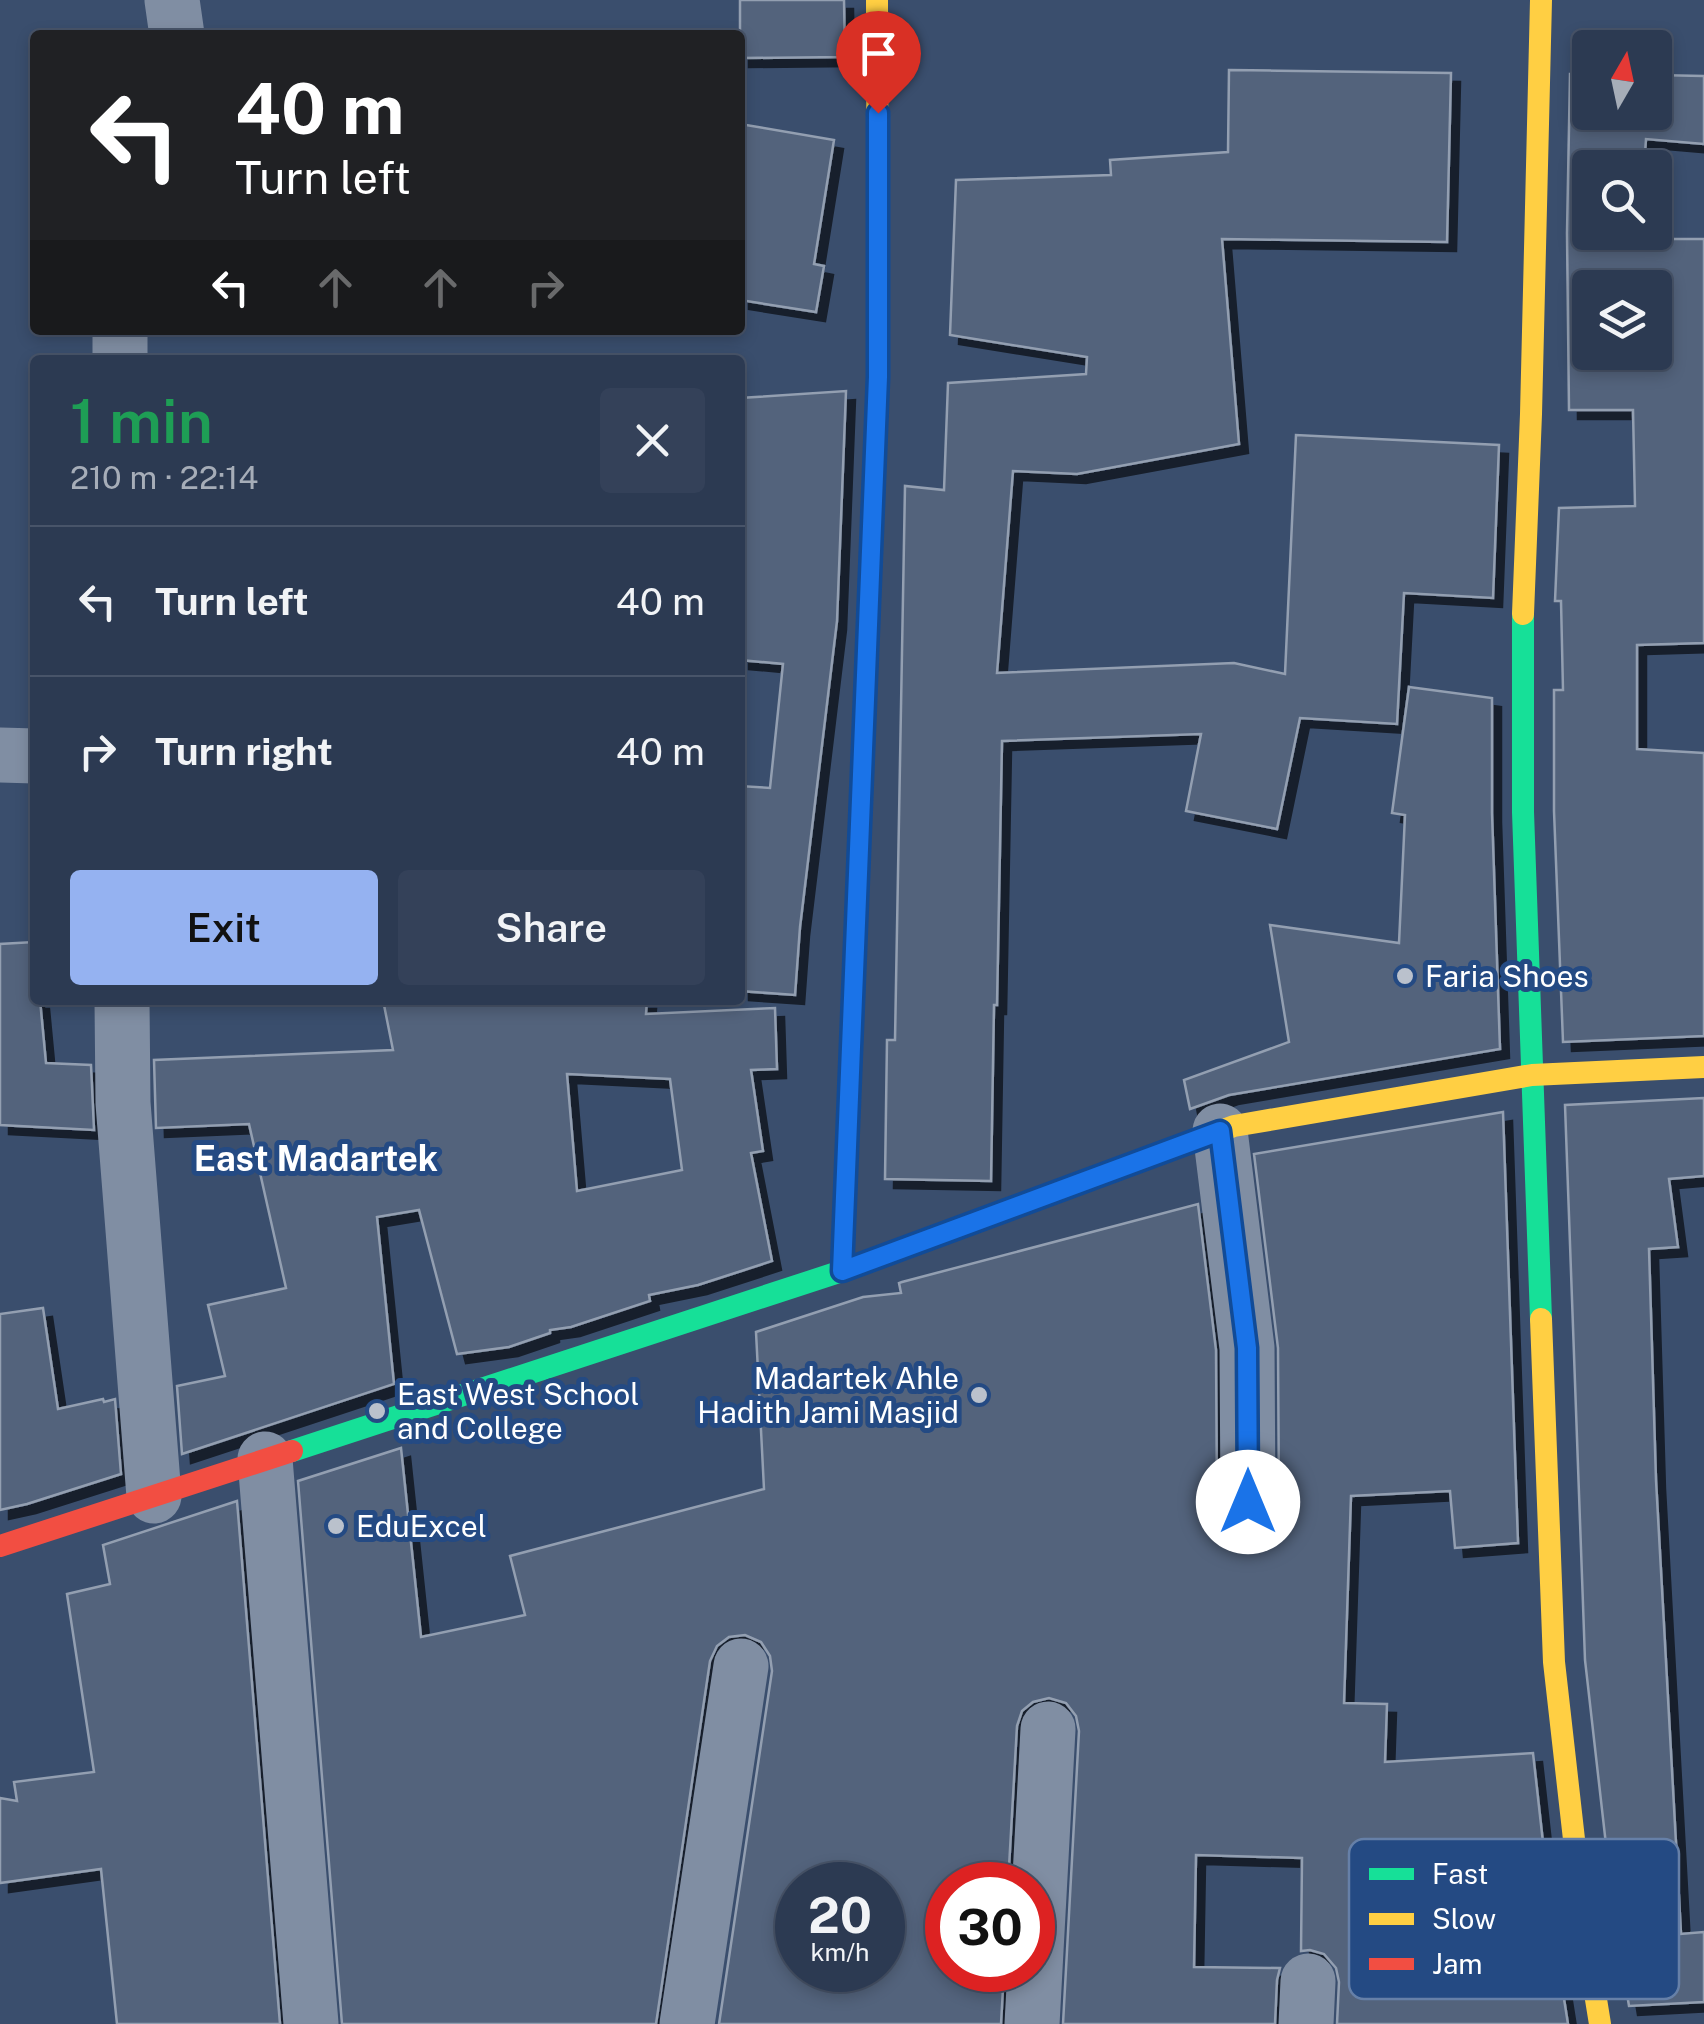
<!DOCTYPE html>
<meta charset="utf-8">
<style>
:root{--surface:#2c3a52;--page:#344159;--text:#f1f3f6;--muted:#a6adb8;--line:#485469;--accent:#95b2f1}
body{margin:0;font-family:"Public Sans",sans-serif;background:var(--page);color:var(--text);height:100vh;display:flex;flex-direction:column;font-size:38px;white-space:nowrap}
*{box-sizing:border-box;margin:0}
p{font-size:32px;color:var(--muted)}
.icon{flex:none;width:55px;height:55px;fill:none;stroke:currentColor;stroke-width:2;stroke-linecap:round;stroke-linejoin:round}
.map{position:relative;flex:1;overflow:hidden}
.details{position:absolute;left:30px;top:355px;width:715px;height:650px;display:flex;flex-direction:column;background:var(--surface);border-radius:10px;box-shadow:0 5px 15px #0003,0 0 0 2px var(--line)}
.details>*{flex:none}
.top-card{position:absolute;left:30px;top:30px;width:715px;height:305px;border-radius:10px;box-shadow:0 5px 15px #0003,0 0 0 2px var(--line);background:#202124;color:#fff;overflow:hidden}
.needle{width:65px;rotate:9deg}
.controls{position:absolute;left:1572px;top:30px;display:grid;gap:20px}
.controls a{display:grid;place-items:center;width:100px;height:100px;border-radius:10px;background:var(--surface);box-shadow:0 5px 15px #0003,0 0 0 2px var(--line);font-size:50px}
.speed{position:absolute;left:775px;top:1862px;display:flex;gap:20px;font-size:50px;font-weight:700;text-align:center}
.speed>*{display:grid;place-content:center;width:130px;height:130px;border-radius:50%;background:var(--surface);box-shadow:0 5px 15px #0003,0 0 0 2px var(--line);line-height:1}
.speed small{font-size:25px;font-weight:400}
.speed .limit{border:15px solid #d22;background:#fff;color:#111}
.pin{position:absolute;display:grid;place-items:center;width:85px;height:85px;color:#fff;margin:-102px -42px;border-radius:50% 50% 50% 0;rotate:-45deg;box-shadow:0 0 10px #0007}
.pin .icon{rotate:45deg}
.me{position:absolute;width:110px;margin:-55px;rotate:0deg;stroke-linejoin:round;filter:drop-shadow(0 0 8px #0008)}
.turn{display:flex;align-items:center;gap:35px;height:210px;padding:0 40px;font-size:45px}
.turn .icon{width:130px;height:130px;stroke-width:2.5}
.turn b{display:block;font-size:70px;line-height:85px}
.lanes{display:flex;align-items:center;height:95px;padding:0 40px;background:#0003;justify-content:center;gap:50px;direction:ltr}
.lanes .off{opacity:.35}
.round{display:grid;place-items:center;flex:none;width:105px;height:105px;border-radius:10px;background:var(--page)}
.headline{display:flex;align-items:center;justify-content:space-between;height:170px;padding:0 40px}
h1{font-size:60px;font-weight:600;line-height:75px;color:#1e9e55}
.button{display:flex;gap:20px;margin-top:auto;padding:20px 40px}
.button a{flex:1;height:115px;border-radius:10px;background:var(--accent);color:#111;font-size:40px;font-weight:600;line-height:115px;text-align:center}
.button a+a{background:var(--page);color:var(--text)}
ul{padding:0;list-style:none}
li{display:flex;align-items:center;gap:30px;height:150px;padding:0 40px;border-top:2px solid var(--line)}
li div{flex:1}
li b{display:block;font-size:38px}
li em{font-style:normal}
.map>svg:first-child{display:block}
</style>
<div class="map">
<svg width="1704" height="2024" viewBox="0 0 1704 2024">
<defs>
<filter id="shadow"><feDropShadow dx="9" dy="9" stdDeviation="0" flood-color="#0009"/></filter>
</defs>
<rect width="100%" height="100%" fill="#3a4e6d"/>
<g fill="#53637c" stroke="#939fb1" stroke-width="2.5" fill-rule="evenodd" filter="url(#shadow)">
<polygon points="740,0 844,0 845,57 740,58"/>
<polygon points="1229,70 1451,73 1447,242 1222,239 1239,444 1077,474 1013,471 997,673 1234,663 1285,674 1296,435 1499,445 1493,598 1404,593 1397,724 1300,718 1277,829 1186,811 1201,734 1002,741 997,1005 994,1005 991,1181 885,1179 887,1040 895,1040 905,486 944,490 948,383 1086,374 1087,357 950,335 956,180 1111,175 1110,160 1228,152"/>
<path d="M1570 74 1590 75V112H1655V75L1704 76V144L1646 139 1644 168H1590V232H1640L1639 239H1704V643L1637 645V749L1704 753V1036L1563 1042 1554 811V690H1563L1561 601H1555L1559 508 1635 506 1633 410H1569L1567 233ZM1590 288H1655V352H1590Z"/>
<polygon points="740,124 834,140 814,264 824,266 816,312 740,300"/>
<polygon points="846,391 837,621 800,927 795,995 740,991 740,786 770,788 783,664 740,660 740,398"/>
<polygon points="1409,687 1492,698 1492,813 1500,1049 1229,1095 1190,1109 1184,1080 1289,1042 1270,925 1399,943 1405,815 1392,813"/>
<polygon points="34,942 35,1000 40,1000 46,1063 91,1065 94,1130 0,1125 0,944"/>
<path d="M383 1000H647L646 1014 775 1008 777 1069 751 1070 763 1151 751 1153 772 1261 698 1285 649 1295 650 1301 571 1327 550 1330V1333L509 1347 457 1354 419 1210 377 1217 394 1384 182 1454 177 1386 225 1376 208 1305 286 1288 249 1124 156 1128 154 1060 393 1050ZM567 1074 670 1079 682 1170 577 1191Z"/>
<polygon points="1704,1098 1704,1176 1669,1179 1678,1247 1649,1249 1656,1480 1681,1934 1704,1932 1704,2002 1629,2006 1614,1915 1585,1660 1565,1105"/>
<path d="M1503 1112 1518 1543 1455 1548 1450 1491 1351 1496 1344 1703 1387 1704 1385 1762 1533 1753 1552 1923 1568 2024H1337L1339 1982 1336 1968 1324 1954 1310 1950 1301 1951 1302 1858 1196 1855 1194 1967 1280 1968 1277 1980 1275 2024H1063L1079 1731 1076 1716 1066 1703 1049 1698 1033 1702 1022 1711 1017 1726 1008 1885H948V1970H1004L1001 2024H719L772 1671 770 1656 761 1642 745 1635 729 1637 717 1646 710 1661 656 2024H342L298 1481 401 1448 421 1637 525 1615 510 1556 764 1489 756 1332 863 1297 901 1293 899 1283 902 1282 1198 1204 1216 1350 1217 1503 1221 1517 1232 1529 1247 1533 1263 1529 1275 1518 1279 1502 1278 1348 1254 1154ZM798 1885H882V1970H798Z"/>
<polygon points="43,1308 58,1409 103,1399 104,1402 115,1399 121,1474 27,1504 0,1510 0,1314"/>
<polygon points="237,1501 280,2024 117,2024 101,1869 0,1883 0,1798 17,1801 14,1782 94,1772 67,1594 110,1584 103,1545"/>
</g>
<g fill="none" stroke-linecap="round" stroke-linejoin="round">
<g stroke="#808ea3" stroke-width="55">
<polyline points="172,0 177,35"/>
<polyline points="120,360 120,330"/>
<polyline points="0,755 35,756"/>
<polyline points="122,1000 123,1103 154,1496"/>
<polyline points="1220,1131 1247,1348 1248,1502"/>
<polyline points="265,1459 311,2024"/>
<polyline points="687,2024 741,1666"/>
<polyline points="1032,2024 1048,1729"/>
<polyline points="1306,2024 1308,1981"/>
</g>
<g stroke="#16e098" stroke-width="22">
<polyline points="1523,614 1523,812 1541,1319"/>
<polyline points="842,1271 866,686"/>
<polyline points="292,1451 842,1271 900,1250"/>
</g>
<g stroke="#ffcf43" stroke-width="22">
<polyline points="1523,614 1531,414 1541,0"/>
<polyline points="866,686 878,377 877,0"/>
<polyline points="900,1250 1234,1126 1532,1075 1704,1067"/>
<polyline points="1541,1319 1554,1662 1583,1919 1600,2024"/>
</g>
<polyline stroke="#f24e42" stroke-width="22" points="0,1546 292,1451"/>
</g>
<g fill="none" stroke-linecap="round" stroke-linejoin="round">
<defs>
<polyline id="route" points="878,113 878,377 842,1271 1220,1131 1247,1348 1248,1502"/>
</defs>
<use href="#route" stroke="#114b97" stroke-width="25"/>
<use href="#route" stroke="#1a73e8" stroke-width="18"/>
</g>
<g fill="#bac1cc" stroke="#244a83" stroke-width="4">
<circle cx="1405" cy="976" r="10"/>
<circle cx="979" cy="1395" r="10"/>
<circle cx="377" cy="1411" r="10"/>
<circle cx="336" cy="1526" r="10"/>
</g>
<g text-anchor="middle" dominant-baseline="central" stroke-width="10" stroke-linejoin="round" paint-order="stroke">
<g font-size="30" fill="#fff" stroke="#244a83" text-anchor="start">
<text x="1425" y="976">Faria Shoes</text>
<text x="959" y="1378" text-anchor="end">Madartek Ahle<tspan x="959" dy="34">Hadith Jami Masjid</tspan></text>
<text x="397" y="1394">East West School<tspan x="397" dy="34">and College</tspan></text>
<text x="356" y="1526">EduExcel</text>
</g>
<g font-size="35" font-weight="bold" fill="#fff" stroke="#244a83">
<text x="316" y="1158">East Madartek</text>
</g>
</g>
<rect x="1349" y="1839" width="330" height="160" rx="15" fill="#244a83" stroke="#6680a8" stroke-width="2.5"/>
<rect x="1369" y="1868" width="45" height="12" fill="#16e098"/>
<rect x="1369" y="1913" width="45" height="12" fill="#ffcf43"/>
<rect x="1369" y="1958" width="45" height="12" fill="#f24e42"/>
<g font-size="28" fill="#fff">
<text x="1432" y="1884">Fast</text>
<text x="1432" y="1929">Slow</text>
<text x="1432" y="1974">Jam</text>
</g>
</svg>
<div class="controls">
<a><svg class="needle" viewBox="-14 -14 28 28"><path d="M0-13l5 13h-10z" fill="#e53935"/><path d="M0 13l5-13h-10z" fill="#a6adb8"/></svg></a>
<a><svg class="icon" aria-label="search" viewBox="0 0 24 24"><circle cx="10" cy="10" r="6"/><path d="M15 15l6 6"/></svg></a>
<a><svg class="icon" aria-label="layers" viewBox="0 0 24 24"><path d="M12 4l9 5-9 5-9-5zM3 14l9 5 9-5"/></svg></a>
</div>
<div class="speed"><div>20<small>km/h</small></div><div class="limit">30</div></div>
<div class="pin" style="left:878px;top:113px;background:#d93025"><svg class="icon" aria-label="arrive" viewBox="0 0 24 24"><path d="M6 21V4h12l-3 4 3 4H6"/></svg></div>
<svg class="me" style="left:1248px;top:1502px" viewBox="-20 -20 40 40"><circle r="19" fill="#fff"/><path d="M0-13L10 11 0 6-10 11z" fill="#1a73e8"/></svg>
<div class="top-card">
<div class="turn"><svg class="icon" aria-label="left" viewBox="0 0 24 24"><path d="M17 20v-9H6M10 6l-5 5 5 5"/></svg><div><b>40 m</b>Turn left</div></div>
<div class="lanes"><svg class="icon" aria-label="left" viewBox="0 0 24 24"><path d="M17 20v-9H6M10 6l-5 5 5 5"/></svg><svg class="icon off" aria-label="ahead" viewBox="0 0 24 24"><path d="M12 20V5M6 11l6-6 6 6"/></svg><svg class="icon off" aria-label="ahead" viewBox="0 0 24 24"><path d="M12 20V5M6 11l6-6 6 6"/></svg><svg class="icon off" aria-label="right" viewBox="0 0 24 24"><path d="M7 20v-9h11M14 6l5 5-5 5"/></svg></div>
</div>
<section class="details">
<div class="headline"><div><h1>1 min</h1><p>210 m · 22:14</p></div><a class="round"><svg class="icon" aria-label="close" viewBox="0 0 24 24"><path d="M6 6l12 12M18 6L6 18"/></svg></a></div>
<ul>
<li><svg class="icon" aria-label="left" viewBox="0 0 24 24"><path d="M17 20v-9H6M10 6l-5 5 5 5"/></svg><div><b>Turn left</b></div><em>40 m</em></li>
<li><svg class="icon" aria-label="right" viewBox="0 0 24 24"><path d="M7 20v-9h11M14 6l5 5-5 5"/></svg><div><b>Turn right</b></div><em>40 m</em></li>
</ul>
<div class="button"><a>Exit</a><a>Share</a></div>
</section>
</div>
